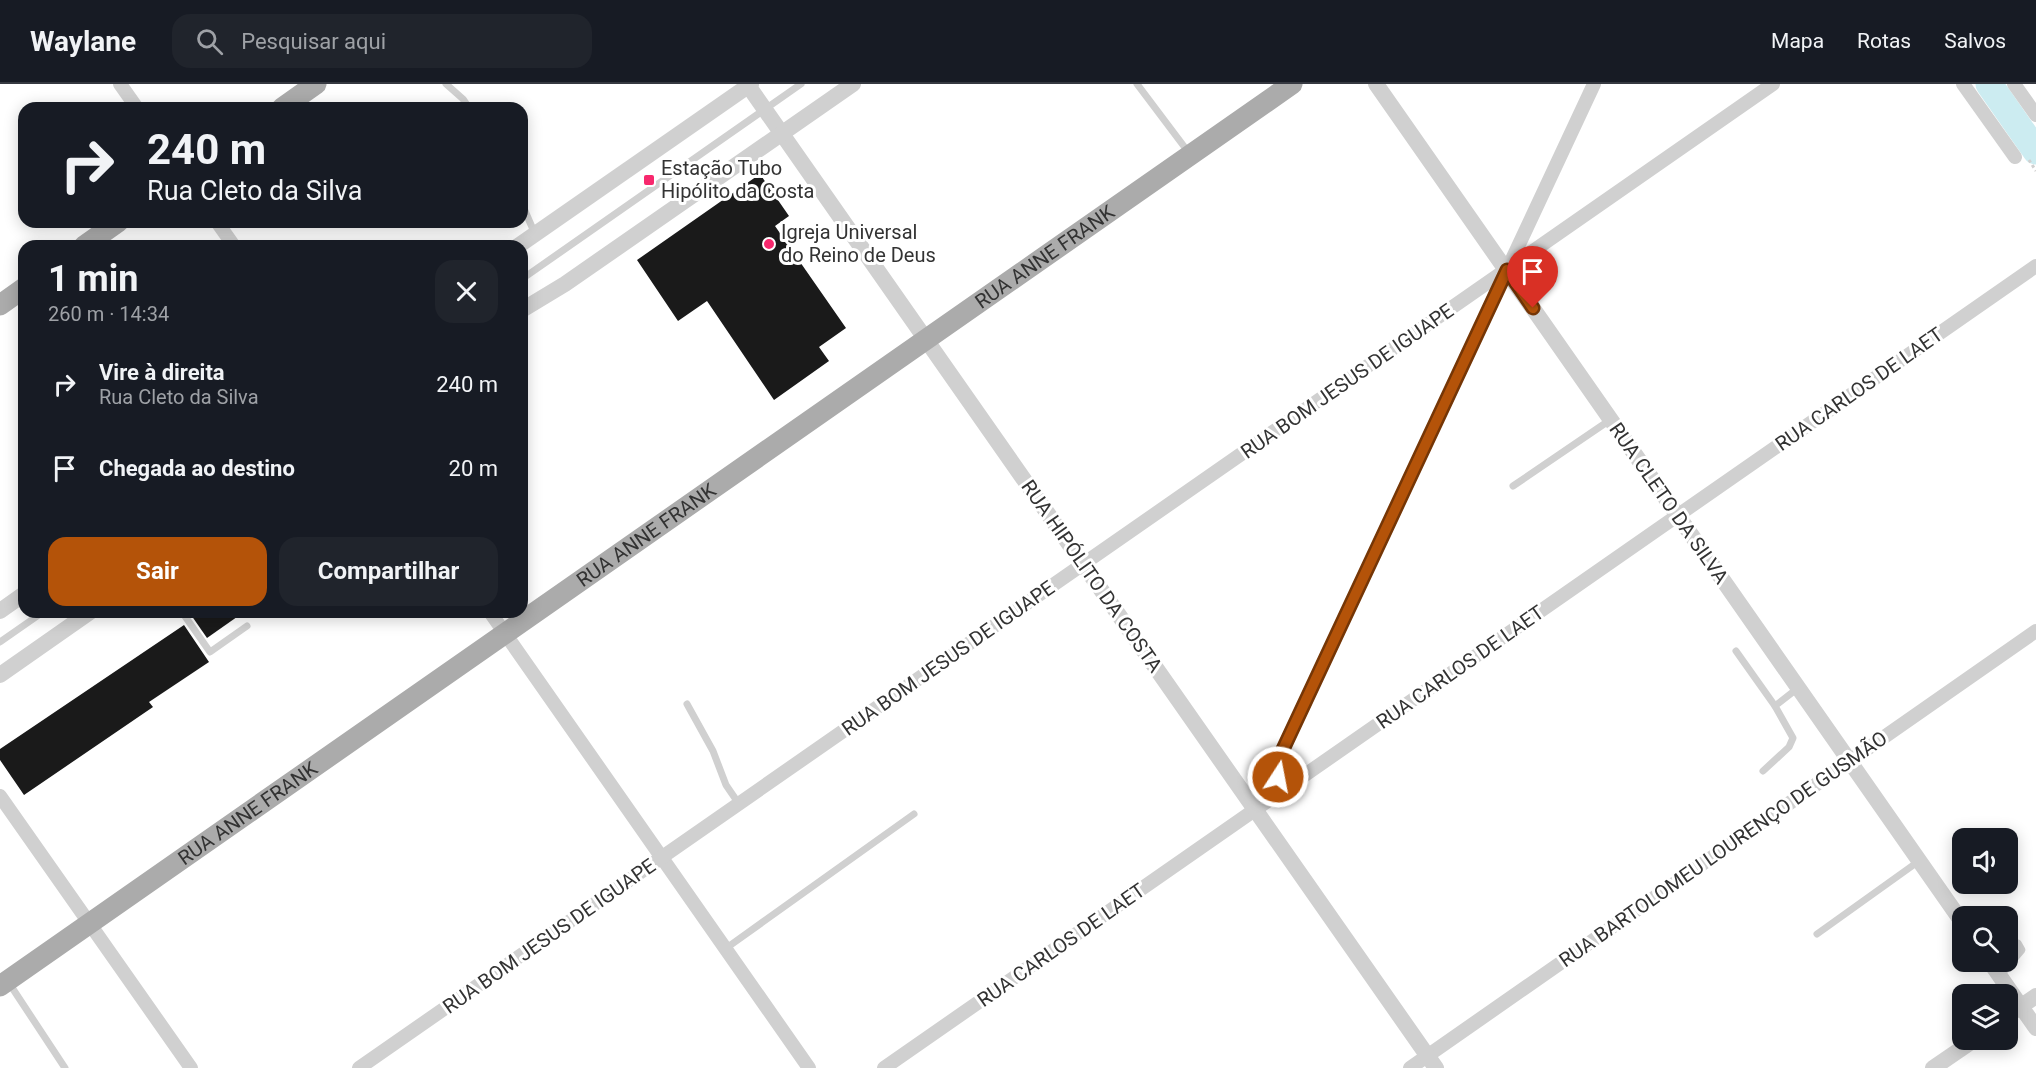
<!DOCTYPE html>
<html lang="pt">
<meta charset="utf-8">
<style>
:root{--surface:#171b24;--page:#20242c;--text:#f1f3f6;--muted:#9ea1a6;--line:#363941;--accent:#b45309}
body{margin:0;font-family:Roboto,sans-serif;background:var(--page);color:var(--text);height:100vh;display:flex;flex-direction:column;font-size:22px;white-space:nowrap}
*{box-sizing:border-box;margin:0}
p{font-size:20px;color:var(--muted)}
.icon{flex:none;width:33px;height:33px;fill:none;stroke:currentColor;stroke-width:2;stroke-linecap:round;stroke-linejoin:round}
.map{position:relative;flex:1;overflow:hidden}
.side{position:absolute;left:18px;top:156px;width:510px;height:378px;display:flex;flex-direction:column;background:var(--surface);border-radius:18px;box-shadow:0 3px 15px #0003}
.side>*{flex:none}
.guide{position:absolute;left:18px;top:18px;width:510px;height:126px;border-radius:18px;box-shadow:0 3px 15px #0003;background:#171b24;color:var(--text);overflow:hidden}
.tools{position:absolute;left:1952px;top:744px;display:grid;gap:12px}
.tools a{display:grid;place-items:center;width:66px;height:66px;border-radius:12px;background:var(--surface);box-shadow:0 3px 15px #0003;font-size:30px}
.pin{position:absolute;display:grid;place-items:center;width:51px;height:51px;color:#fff;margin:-62px -26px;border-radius:50% 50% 50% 0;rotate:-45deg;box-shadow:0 0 6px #0007}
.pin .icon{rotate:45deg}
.me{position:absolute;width:66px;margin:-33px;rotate:11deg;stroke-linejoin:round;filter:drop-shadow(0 0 4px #0008)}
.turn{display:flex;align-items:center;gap:21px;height:126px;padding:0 30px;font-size:27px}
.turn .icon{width:78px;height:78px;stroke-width:2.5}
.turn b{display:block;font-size:42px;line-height:51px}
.round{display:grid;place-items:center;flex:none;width:63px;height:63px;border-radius:18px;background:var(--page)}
.headline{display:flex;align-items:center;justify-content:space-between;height:102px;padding:0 30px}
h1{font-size:36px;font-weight:700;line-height:45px}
.cta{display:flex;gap:12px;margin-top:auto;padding:12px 30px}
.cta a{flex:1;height:69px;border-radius:18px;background:var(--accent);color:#fff;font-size:24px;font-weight:700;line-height:69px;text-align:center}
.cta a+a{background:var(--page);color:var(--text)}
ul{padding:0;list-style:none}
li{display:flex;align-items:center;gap:18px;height:84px;padding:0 30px}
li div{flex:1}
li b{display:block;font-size:22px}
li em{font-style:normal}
header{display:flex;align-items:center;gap:36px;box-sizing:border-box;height:84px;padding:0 30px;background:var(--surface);border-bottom:2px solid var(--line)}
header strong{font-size:28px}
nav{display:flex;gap:33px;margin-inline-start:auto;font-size:21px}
.search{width:420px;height:54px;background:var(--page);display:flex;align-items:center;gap:15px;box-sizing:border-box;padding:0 21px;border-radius:18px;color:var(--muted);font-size:22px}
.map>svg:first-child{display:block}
</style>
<header>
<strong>Waylane</strong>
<div class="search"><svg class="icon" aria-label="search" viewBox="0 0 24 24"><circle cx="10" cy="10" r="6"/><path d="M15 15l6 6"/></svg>Pesquisar aqui</div>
<nav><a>Mapa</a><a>Rotas</a><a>Salvos</a></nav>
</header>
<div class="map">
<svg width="2036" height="984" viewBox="0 0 2036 984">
<rect width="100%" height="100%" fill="#fff"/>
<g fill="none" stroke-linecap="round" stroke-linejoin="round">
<polyline stroke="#ccecf1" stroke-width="27" points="1989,0 2036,67"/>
</g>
<g fill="#1a1a1a">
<polygon points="760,90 789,132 775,142 846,244 819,263 829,277 774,316 707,217 678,237 637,176"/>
<polygon points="189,528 244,528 207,554"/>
<polygon points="184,541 209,578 149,618 153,623 24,711 0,676 0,665"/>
</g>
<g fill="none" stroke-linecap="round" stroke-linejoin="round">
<polyline stroke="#d0d0d0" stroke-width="3" stroke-dasharray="3 3" stroke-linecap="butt" points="2029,76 2036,87"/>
<g stroke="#d0d0d0" stroke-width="7">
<polyline points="446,0 463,15 469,24"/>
<polyline points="1137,0 1189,69"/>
<polyline points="522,120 535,150"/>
<polyline points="177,162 190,162"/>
<polyline points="522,195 801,0"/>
<polyline points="1513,402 1610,336"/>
<polyline points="182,528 210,568 247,542"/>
<polyline points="0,558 43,528"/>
<polyline points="1736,567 1775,622"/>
<polyline points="687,620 713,667 726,701 739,720"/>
<polyline points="1763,687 1789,663 1793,654 1775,622 1798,604"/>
<polyline points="1817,850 1919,777"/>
<polyline points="725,865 914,730"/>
<polyline points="2000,892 2022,866 2018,859 2007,861"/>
<polyline points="9,899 65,984"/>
</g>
<g stroke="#d0d0d0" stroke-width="14">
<polyline points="120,0 137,24"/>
<polyline points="1963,0 2015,73"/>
<polyline points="2014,0 2036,31"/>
<polyline points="217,138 234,162"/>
<polyline points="490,528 809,984"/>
<polyline points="1286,705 1278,693 1278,676 1594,0"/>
<polyline points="0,712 191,984"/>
<polyline points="359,984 1773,0"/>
<polyline points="884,984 2036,182"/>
<polyline points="1410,984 2036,547"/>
</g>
<g stroke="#d0d0d0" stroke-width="16">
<polyline points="747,0 1436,984"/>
<polyline points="1376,0 1962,838"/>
<polyline points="518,162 751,0"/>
<polyline points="522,226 565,200 853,0"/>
<polyline points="0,527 24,510"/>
<polyline points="0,591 90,528"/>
<polyline points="1990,878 2036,944"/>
<polyline points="2007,932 2036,912"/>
<polyline points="1933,984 1974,956"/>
</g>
<g stroke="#ababab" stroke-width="21">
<polyline points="282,24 316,0"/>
<polyline points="84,162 118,138"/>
<polyline points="0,221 24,204"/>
<path id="s1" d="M0 902 1292 0"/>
</g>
</g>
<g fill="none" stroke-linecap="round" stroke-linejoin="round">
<defs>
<polyline id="route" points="1278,693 1278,676 1507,186 1533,224"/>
</defs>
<use href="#route" stroke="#753606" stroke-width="15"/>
<use href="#route" stroke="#b45309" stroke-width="10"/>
</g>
<g fill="#f7286d" stroke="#fff" stroke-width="2">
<rect x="643" y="90" width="12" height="12" rx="3"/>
<circle cx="769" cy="160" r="6"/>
</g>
<g text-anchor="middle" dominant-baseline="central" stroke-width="6" stroke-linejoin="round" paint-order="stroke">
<g font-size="20" fill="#333" stroke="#fff" text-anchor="start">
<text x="661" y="84">Estação Tubo<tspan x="661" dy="23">Hipólito da Costa</tspan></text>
<text x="781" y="148">Igreja Universal<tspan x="781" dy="23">do Reino de Deus</tspan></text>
</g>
<g font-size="20" fill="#333" stroke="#fff">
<text stroke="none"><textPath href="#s1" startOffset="1274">RUA ANNE FRANK</textPath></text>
<text transform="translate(1347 297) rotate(-35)">RUA BOM JESUS DE IGUAPE</text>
<text transform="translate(1859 305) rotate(-35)">RUA CARLOS DE LAET</text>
<text transform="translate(1669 419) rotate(55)">RUA CLETO DA SILVA</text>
<text stroke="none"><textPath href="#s1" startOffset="788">RUA ANNE FRANK</textPath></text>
<text transform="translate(1092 492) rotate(55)">RUA HIPÓLITO DA COSTA</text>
<text transform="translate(948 574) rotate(-35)">RUA BOM JESUS DE IGUAPE</text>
<text transform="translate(1460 583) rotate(-35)">RUA CARLOS DE LAET</text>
<text stroke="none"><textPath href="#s1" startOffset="302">RUA ANNE FRANK</textPath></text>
<text transform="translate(1723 765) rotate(-35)">RUA BARTOLOMEU LOURENÇO DE GUSMÃO</text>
<text transform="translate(549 852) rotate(-35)">RUA BOM JESUS DE IGUAPE</text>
<text transform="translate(1061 861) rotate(-35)">RUA CARLOS DE LAET</text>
</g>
</g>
</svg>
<div class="tools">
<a><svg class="icon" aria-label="sound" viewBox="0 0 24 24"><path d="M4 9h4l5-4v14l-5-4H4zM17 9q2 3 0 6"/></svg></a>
<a><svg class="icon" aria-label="search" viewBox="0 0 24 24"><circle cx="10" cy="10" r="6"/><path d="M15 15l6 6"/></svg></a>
<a><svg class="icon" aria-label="layers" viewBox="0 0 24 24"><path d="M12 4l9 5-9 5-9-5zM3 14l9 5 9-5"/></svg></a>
</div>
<div class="pin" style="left:1533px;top:224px;background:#d93025"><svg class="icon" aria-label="arrive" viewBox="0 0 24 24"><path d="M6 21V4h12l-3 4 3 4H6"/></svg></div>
<svg class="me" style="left:1278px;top:693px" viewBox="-20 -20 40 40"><circle r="17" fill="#b45309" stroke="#fff" stroke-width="3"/><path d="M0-11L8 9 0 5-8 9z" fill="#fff"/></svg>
<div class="guide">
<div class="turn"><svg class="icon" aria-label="right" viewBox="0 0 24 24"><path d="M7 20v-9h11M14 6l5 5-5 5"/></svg><div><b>240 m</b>Rua Cleto da Silva</div></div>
</div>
<section class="side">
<div class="headline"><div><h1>1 min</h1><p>260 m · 14:34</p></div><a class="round"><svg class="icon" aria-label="close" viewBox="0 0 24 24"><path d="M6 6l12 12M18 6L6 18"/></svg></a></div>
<ul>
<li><svg class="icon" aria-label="right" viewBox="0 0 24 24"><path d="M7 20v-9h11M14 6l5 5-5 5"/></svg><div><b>Vire à direita</b><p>Rua Cleto da Silva</p></div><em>240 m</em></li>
<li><svg class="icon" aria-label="arrive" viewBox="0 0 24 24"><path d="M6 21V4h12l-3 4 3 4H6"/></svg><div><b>Chegada ao destino</b></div><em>20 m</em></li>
</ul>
<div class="cta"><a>Sair</a><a>Compartilhar</a></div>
</section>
</div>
